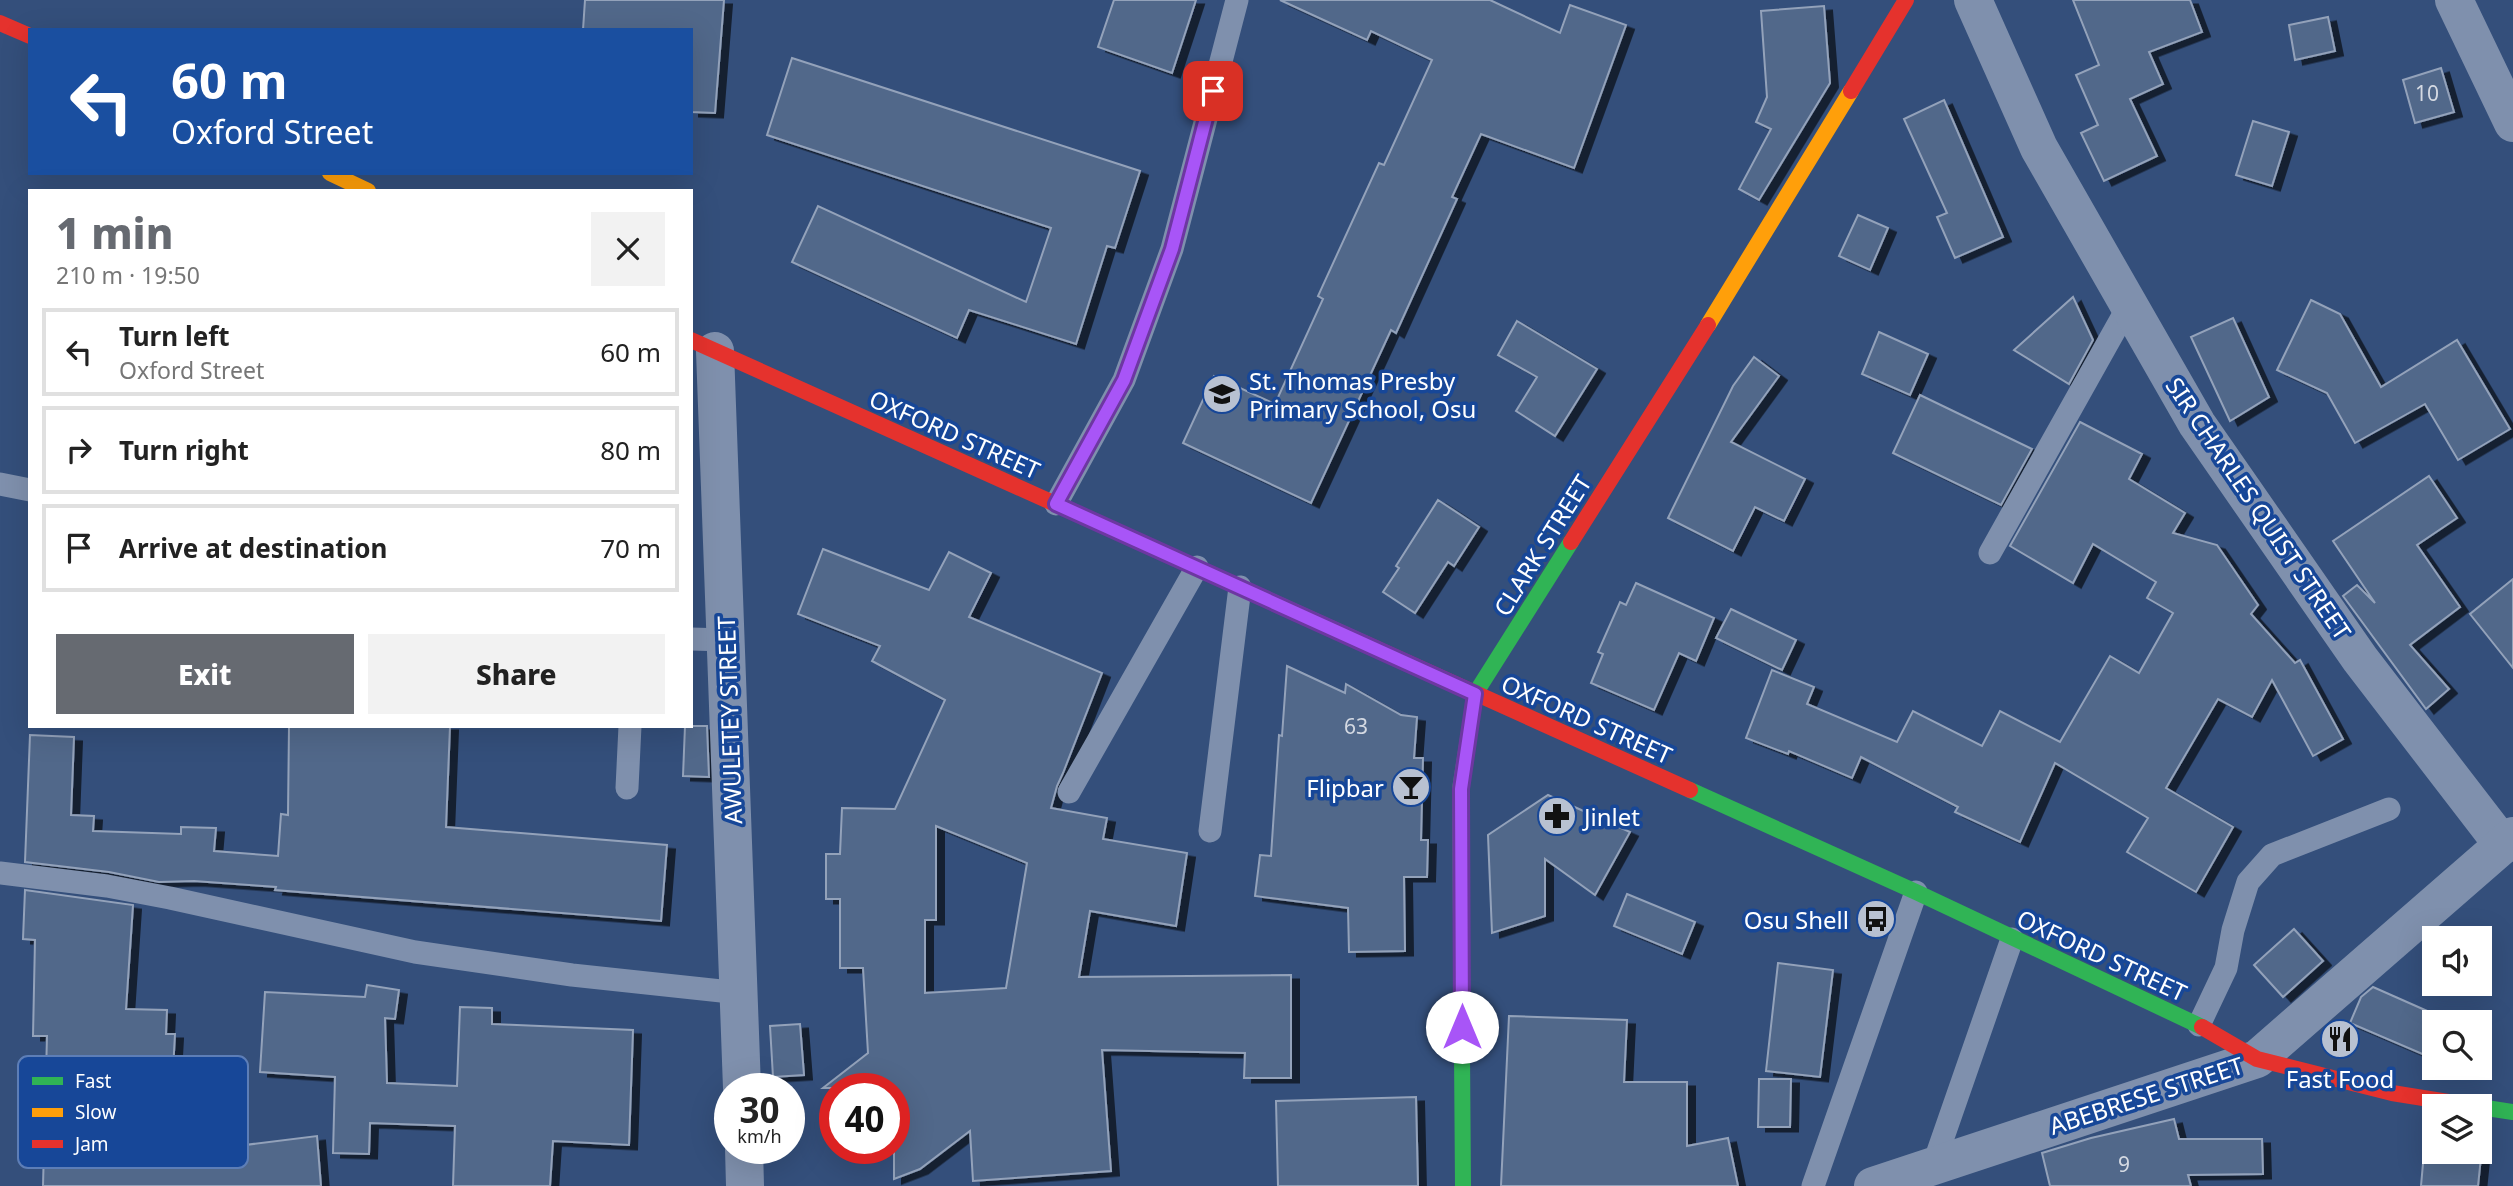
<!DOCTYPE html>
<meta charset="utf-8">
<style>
:root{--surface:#fff;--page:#f2f2f2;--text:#222;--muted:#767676;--line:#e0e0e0;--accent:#666a71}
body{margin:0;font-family:"Noto Sans",sans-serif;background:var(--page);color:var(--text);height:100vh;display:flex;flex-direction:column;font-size:26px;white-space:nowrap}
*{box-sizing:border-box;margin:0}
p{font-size:23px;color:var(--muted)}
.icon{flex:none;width:38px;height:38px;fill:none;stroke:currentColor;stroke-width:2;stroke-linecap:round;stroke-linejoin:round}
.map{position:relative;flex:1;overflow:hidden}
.details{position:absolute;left:28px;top:189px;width:665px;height:539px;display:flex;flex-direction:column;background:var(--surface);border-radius:0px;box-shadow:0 7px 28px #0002}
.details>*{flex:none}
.guide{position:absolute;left:28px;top:28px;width:665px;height:147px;border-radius:0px;box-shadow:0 7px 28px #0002;background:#1a4fa0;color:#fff;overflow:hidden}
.fabs{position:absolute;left:2422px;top:926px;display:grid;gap:14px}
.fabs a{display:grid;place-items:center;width:70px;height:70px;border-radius:0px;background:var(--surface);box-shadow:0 7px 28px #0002;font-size:35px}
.speed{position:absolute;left:714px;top:1073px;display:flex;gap:14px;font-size:35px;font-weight:700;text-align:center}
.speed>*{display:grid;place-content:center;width:91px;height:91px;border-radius:50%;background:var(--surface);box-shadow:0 7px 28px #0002;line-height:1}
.speed small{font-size:18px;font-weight:400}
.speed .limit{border:10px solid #d22;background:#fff;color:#111}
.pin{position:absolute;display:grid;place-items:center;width:60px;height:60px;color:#fff;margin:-30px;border-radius:14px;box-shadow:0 4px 10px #0006}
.me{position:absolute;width:77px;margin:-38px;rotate:0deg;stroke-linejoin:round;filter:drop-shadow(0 0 5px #0008)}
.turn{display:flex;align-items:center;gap:24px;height:147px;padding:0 28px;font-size:32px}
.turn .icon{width:91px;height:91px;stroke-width:2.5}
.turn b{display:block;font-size:49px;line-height:60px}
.round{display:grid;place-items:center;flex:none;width:74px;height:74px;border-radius:0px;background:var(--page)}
.overview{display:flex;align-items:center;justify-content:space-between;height:119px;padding:0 28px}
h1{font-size:42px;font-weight:800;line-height:52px;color:var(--accent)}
.button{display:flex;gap:14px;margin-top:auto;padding:14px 28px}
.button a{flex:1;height:80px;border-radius:0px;background:var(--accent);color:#fff;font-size:28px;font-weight:800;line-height:80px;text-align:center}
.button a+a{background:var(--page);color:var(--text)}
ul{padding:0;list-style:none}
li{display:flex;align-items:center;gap:21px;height:88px;margin:0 14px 10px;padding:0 14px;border:4px solid var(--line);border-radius:0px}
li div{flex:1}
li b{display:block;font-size:26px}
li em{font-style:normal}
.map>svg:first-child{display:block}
</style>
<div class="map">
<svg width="2513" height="1186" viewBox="0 0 2513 1186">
<defs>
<filter id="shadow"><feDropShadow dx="8" dy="4.5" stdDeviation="0" flood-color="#0009"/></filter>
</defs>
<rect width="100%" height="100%" fill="#344f7b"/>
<g fill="#51678a" stroke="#93a2ba" stroke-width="2" fill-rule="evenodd" filter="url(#shadow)">
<polygon points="585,0 724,0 715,113 691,112 691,30 583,30"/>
<polygon points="1114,0 1196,0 1172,73 1098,47"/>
<polygon points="1280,0 1490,0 1560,33 1570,5 1626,25 1574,168 1481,134 1452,197 1457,199 1396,333 1391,330 1311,503 1183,443 1214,376 1275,404 1323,299 1318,296 1379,163 1384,165 1432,60 1371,31 1367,40"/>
<polygon points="2073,0 2190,0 2202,32 2149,52 2163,84 2130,99 2157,156 2104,181 2081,133 2098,125 2076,75 2099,65"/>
<polygon points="1824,6 1830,83 1759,200 1739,189 1771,129 1756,122 1767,97 1761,11"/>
<polygon points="2328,17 2335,51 2295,60 2289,25"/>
<polygon points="792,58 1140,171 1115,248 1107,246 1076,344 969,310 957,338 792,262 818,206 1026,302 1051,228 767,135"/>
<polygon points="2441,68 2454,112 2415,123 2403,80"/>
<polygon points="1944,100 2003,237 1955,258 1937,217 1947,213 1904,119"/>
<polygon points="2253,121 2289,132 2272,186 2236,175"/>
<polygon points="1858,215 1888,228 1870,270 1839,256"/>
<polygon points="2073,297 2093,340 2069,384 2014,350"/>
<polygon points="2311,300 2340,314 2381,387 2457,340 2510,429 2458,460 2425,404 2355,443 2327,393 2277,370"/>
<polygon points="2233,318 2269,397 2230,421 2191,337"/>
<polygon points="1517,321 1597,369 1555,436 1516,411 1537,377 1498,355"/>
<polygon points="1879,332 1928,354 1910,395 1862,374"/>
<polygon points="1754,357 1779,376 1731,442 1805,479 1784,521 1755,507 1733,551 1668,518 1733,386"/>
<polygon points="1920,395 2032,449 2001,505 1893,453"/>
<polygon points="2080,422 2142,454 2129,479 2185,513 2173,533 2217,545 2258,605 2251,614 2295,663 2300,660 2343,739 2313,756 2272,680 2252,717 2218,699 2166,788 2233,827 2196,892 2127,852 2148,818 2055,763 2020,842 1955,812 1958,807 1861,757 1852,778 1789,751 1788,754 1746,738 1772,670 1814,687 1807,704 1897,742 1913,711 1982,746 2000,711 2060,742 2110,656 2139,673 2173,613 2147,598 2156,582 2093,544 2073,583 2010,546"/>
<polygon points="2429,476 2457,518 2417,545 2460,607 2410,645 2449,689 2426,709 2343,596 2357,585 2375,603 2333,541"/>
<polygon points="1438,500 1479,527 1454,566 1448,562 1415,613 1383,592 1399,568 1396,566"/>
<path d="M823 549 929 590 949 552 991 573 969 617 1102 673 1063 773 1057 786 1051 808 1107 818 1103 839 1187 853 1176 926 1090 911 1079 977 1291 975V1078H1244L1245 1053 1102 1050 1111 1171 973 1181 970 1131 920 1169 894 1179V1088H823L868 1053 863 968H840V899H826V854H840L842 808 895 809 945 700 872 661 880 646 798 614ZM936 826 1027 863 1006 988 925 993V920H936Z"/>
<polygon points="2513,579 2513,668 2470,614"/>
<polygon points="1636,583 1714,618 1696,661 1679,653 1654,710 1591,683 1603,654 1598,652 1620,602 1626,605"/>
<polygon points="1731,609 1796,640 1782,670 1716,638"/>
<polygon points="1287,666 1345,693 1346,684 1401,715 1417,717 1414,758 1423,758 1421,840 1428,840 1427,877 1404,877 1405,951 1349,952 1348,908 1255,896 1260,855 1271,856 1279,735 1282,736"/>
<polygon points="289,726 450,726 446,827 667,845 661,921 275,890 276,887 194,881 159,882 109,872 25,862 30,735 74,737 71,815 94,816 93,831 181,834 181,827 216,828 214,851 278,856 281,814 288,815"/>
<polygon points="685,726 707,726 709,777 683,776"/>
<polygon points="1548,795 1630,832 1595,895 1545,859 1545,916 1492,933 1488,835"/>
<polygon points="25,890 133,905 126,1009 167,1010 166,1034 175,1034 169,1142 213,1142 213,1149 317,1136 321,1186 43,1186 47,1036 33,1036 35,940 23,939"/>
<polygon points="1627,894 1695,922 1682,954 1614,926"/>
<polygon points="2294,929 2323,961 2283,997 2254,965"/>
<polygon points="1778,963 1833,970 1820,1077 1766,1071"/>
<polygon points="367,985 399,990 395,1019 385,1018 387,1083 457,1086 460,1007 492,1008 492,1024 633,1030 629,1145 553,1141 550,1186 453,1186 455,1126 370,1123 369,1154 333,1153 335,1077 260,1072 265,992 365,997"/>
<polygon points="2373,987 2434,1014 2434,1059 2350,1023 2361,997"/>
<polygon points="1509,1016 1627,1020 1624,1082 1687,1082 1687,1146 1728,1138 1738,1186 1501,1186"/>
<polygon points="800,1024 804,1075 773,1077 770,1026"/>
<polygon points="1759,1079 1791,1079 1790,1127 1758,1127"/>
<polygon points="1416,1097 1418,1186 1278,1186 1276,1101"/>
<polygon points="2174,1119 2179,1139 2262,1139 2263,1174 2188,1175 2191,1186 2050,1186 2042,1153 2091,1138"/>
<polygon points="2425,1141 2434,1142 2434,1152 2480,1152 2480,1147 2482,1147 2478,1186 2421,1186"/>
</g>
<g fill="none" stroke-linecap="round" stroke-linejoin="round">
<g stroke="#7f90ad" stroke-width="23">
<polyline points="0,484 30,490"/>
<polyline points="1056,504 1124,380 1172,249 1237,0"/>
<polyline points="1990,553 2129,305"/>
<polyline points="691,639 726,640"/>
<polyline points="627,788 630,726"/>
<polyline points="1069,792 1197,567"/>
<polyline points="1210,831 1240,587"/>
<polyline points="0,873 107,886 170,898 415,952 572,975 740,993"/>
<polyline points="2199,1025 2226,968 2233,930 2248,882 2272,855 2389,809"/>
<polyline points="1933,1166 2012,939"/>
<polyline points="1813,1186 1916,892"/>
</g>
<g stroke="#7f90ad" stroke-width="38">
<polyline points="1973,0 2039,148 2197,424 2360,659 2503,845"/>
<polyline points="2454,0 2513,123"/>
<polyline points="715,351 742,1088"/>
<polyline points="744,1148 745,1186"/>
<polyline points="1873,1186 2257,1059 2513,836"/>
</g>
<g stroke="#30b455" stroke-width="16">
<polyline points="1060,506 1364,643"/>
<polyline points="1690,790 1916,892 2202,1027"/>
<polyline points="2480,1107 2513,1112"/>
<polyline points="1463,1186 1460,789 1475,694 1571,542"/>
</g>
<g stroke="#ff9f0a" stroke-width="16">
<polyline points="330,173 368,191"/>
<polyline points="1708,325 1851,91"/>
</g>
<g stroke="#e5322d" stroke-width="16">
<polyline points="0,23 30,36"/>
<polyline points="1851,91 1906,0"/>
<polyline points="691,340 1060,506"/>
<polyline points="1571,542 1708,325"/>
<polyline points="1364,643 1690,790"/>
<polyline points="2202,1027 2257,1059 2392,1093 2473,1106"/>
</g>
</g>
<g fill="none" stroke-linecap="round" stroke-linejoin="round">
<defs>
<polyline id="route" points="1213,91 1172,249 1124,380 1056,504 1475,694 1461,789 1462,1027"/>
</defs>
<use href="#route" stroke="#6d37a1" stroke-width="18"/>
<use href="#route" stroke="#a855f7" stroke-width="12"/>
</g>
<defs>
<symbol id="school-disc" viewBox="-11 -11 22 22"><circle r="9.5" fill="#b8c1d1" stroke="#174798"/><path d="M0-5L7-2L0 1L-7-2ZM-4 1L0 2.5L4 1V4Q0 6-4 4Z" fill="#111"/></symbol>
<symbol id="bar-disc" viewBox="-11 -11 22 22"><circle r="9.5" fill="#b8c1d1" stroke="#174798"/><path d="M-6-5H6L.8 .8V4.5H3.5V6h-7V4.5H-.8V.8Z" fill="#111"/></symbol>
<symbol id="pharmacy-disc" viewBox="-11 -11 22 22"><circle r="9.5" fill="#b8c1d1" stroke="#174798"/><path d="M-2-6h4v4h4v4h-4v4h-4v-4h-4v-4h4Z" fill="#111"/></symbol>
<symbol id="bus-disc" viewBox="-11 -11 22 22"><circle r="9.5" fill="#b8c1d1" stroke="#174798"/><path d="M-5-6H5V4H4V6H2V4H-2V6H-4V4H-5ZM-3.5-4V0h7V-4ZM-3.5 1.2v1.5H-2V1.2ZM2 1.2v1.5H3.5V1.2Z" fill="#111"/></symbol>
<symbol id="restaurant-disc" viewBox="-11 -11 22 22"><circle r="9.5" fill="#b8c1d1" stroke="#174798"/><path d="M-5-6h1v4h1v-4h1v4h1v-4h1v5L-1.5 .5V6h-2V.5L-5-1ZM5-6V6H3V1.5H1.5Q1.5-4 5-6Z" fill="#111"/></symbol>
</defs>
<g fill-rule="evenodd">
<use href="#school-disc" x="1200" y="372" width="44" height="44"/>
<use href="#bar-disc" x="1389" y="765" width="44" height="44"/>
<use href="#pharmacy-disc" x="1535" y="794" width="44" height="44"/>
<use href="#bus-disc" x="1854" y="897" width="44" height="44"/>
<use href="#restaurant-disc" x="2318" y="1017" width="44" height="44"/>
</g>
<g text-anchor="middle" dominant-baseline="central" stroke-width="7" stroke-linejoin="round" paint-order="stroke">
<g font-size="21" fill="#d4d9e2">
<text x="2427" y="93">10</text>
<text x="1356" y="726">63</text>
<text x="2124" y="1164">9</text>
</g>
<g font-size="24" fill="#fff" stroke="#174798" text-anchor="start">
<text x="1249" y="380">St. Thomas Presby<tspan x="1249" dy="28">Primary School, Osu</tspan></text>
<text x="1384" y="787" text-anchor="end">Flipbar</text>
<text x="1584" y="816">Jinlet</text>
<text x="1849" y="919" text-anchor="end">Osu Shell</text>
<text x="2340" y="1078" text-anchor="middle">Fast Food</text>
</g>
<g font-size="24" fill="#fff" stroke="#174798">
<text transform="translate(955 434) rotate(24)">OXFORD STREET</text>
<text transform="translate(2259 508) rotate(56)">SIR CHARLES QUIST STREET</text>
<text transform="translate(1542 545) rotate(-58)">CLARK STREET</text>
<text transform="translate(1587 719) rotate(24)">OXFORD STREET</text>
<text transform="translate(729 720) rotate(-92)">AWULETEY STREET</text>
<text transform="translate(2102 955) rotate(25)">OXFORD STREET</text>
<text transform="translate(2146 1095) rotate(-18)">ABEBRESE STREET</text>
</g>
</g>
<rect x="18" y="1056" width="230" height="112" rx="10" fill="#174798" stroke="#5d7eb7" stroke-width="2"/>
<rect x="32" y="1077" width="31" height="8" fill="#30b455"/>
<rect x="32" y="1108" width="31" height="9" fill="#ff9f0a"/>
<rect x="32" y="1140" width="31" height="8" fill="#e5322d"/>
<g font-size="19" fill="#fff">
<text x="75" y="1088">Fast</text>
<text x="75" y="1119">Slow</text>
<text x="75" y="1151">Jam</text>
</g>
</svg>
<div class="fabs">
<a><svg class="icon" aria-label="sound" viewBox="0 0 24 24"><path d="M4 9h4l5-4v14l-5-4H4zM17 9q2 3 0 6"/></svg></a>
<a><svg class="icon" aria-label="search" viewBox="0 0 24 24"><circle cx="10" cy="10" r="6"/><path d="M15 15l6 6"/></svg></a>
<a><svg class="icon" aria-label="layers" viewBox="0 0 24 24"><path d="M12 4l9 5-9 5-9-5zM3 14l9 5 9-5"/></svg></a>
</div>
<div class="speed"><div>30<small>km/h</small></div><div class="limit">40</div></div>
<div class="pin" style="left:1213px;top:91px;background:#d93025"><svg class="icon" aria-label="arrive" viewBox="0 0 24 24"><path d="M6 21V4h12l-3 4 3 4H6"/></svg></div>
<svg class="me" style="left:1462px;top:1027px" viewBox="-20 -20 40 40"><circle r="19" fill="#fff"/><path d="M0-13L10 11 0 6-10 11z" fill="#a855f7"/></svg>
<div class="guide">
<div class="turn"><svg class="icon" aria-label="left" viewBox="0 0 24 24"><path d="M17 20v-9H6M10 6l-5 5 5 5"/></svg><div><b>60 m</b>Oxford Street</div></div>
</div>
<section class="details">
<div class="overview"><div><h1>1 min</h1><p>210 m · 19:50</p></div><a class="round"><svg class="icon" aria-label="close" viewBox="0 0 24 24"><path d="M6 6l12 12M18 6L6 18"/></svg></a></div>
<ul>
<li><svg class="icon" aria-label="left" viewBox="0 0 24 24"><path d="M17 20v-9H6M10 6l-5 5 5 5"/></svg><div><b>Turn left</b><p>Oxford Street</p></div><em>60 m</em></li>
<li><svg class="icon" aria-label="right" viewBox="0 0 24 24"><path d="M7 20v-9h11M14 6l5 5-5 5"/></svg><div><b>Turn right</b></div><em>80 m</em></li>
<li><svg class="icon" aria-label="arrive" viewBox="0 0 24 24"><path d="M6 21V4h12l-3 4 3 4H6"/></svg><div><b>Arrive at destination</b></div><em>70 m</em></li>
</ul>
<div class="button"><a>Exit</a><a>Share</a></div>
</section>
</div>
